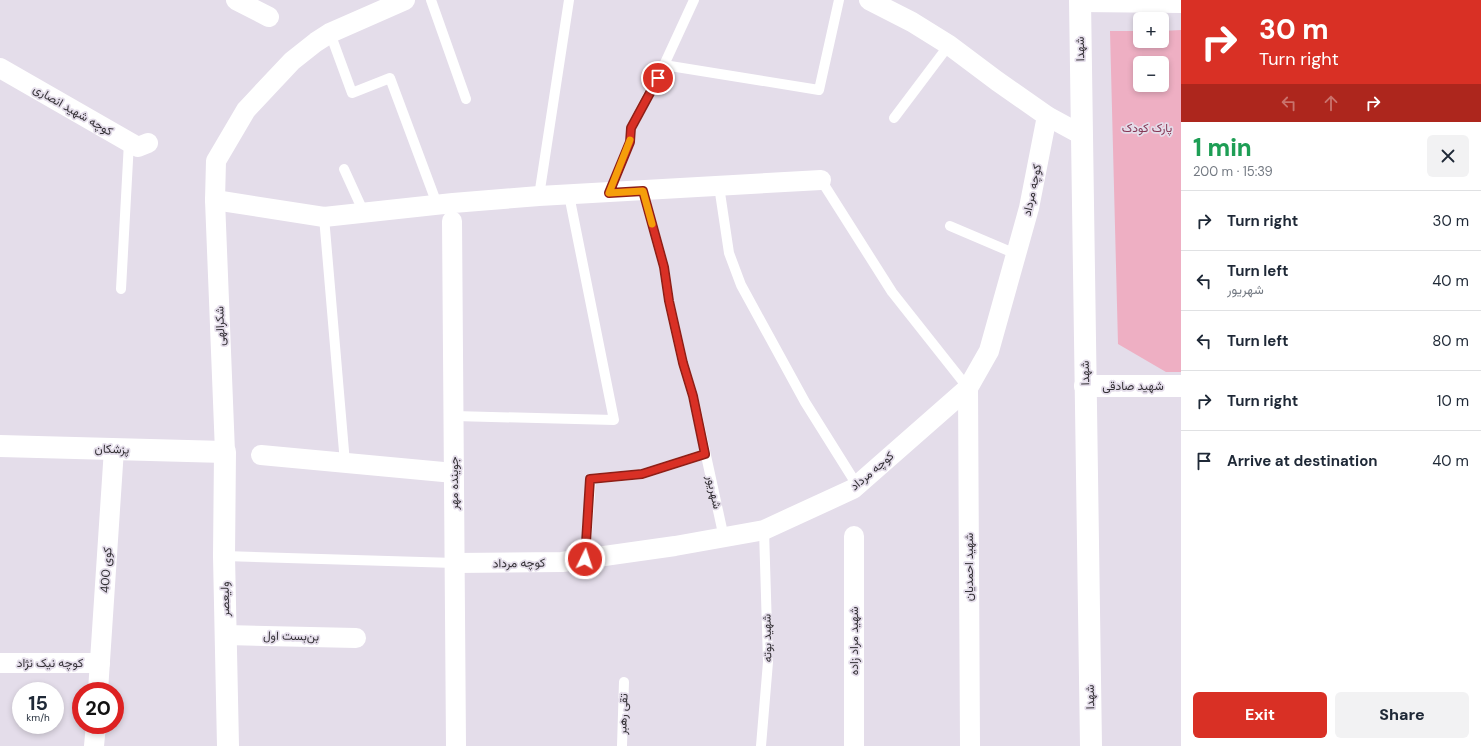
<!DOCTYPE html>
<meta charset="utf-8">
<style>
:root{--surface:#fff;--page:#f2f2f3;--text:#1f2937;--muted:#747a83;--line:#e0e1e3;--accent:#d93025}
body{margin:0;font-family:"DM Sans",Vazirmatn,sans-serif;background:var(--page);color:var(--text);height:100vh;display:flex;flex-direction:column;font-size:15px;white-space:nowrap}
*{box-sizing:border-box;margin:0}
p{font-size:13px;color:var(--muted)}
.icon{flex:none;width:22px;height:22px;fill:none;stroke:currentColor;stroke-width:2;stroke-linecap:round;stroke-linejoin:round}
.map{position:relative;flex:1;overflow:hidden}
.panel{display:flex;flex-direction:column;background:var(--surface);width:300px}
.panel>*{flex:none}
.banner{background:#d93025;color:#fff;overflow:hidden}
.controls{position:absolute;left:1133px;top:12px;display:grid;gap:8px}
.controls a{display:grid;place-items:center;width:36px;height:36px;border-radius:6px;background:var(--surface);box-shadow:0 2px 6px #0003;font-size:20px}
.speed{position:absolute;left:12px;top:682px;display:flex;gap:8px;font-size:20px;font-weight:700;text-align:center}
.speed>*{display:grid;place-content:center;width:52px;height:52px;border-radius:50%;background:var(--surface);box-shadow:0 2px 6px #0003;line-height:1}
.speed small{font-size:10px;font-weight:400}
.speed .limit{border:6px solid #d22;background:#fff;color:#111}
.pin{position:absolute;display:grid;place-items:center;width:34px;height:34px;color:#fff;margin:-17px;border:2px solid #fff;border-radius:50%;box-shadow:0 1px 4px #0007}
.me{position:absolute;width:44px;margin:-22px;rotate:4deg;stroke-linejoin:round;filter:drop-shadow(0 0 3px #0008)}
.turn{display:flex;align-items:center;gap:14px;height:84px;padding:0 12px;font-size:18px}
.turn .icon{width:52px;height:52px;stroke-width:2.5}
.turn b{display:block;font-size:28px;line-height:34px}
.lanes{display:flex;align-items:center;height:38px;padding:0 12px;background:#0003;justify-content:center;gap:20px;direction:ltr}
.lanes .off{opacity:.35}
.round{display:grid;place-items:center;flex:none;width:42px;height:42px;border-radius:6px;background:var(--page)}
.head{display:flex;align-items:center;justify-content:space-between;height:68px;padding:0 12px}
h1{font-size:24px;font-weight:800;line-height:30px;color:#1e9e55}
.cta{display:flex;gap:8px;margin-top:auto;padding:8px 12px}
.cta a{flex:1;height:46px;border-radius:6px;background:var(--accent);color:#fff;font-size:16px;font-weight:800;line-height:46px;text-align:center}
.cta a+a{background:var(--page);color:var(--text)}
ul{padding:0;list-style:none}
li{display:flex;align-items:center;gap:12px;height:60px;padding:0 12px;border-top:1px solid var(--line)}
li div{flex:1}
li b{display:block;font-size:15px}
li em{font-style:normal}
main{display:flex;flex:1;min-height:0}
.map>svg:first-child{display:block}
</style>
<main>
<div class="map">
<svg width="1181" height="746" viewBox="0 0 1181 746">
<rect width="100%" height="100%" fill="#e4ddea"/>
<path fill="#eeafc3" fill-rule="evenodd" d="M1181 30V372H1166L1118 344 1110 31H1140V41H1162V31ZM1140 63H1162V85H1140Z"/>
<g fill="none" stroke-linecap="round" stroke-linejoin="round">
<g stroke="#fff" stroke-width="10">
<polyline points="431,0 466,99"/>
<polyline points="330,33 352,93 390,78 437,204"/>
<polyline points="664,65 819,90 839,0"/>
<polyline points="894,118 949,45"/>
<polyline points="344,169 364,213"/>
<polyline points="821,180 892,292 968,388"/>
<polyline points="719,186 729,253 741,285 805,402 857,485"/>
<polyline points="643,191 664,267 669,301 683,363 693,396 724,538"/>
<polyline points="609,193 630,142 631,128 664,65 694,0"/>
<polyline points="539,196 569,0"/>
<polyline points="324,217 345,463"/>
<polyline points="950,226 1016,254"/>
<polyline points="121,289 129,142"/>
<polyline points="454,416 614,420 569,195"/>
<polyline points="224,556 455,563"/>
<polyline points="585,559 591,479 642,474 705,454"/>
<polyline points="622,746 624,682"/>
<polyline points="761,746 768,662 764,530"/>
</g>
<g stroke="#fff" stroke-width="20">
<polyline points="236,0 269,17"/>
<polyline points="869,0 912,22 949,45 997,81 1047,116 1082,135"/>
<polyline points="1080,2 1181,3"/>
<polyline points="0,68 129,142 138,147 148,143"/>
<polyline points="215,200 324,217 453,203 539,196 821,180"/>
<polyline points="452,221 456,746"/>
<polyline points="968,388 970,746"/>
<polyline points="225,452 215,200 216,161 246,110 292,61 316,42 330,33 405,0"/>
<polyline points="261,455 454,473"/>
<polyline points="455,563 562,562 675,546 764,530 853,489 968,388 989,351 1029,208 1047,116"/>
<polyline points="226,635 356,638"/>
<polyline points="0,663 100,663"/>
<polyline points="98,691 114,449"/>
<polyline points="94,746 96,725"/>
<polyline points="854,746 854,536"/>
</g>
<g stroke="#fff" stroke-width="22">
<polyline points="1080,0 1091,746"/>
<polyline points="1085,386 1181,386"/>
<polyline points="0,446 225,452 224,556 228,746"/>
</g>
</g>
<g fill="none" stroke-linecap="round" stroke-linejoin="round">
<defs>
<polyline id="route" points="585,559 590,479 642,474 705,454 693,396 683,363 669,301 664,267 643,191 609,193 630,142 631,128 658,78"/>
</defs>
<use href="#route" stroke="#8d1f18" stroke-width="10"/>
<use href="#route" stroke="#d93025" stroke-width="7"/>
<polyline stroke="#f59e0b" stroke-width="7" points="630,140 609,193 643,191 652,224"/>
</g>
<g text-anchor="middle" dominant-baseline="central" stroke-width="3.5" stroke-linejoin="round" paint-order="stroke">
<g font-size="12" fill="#343136" stroke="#e4ddea">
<text transform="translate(1080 49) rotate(-91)">شهدا</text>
<text transform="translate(73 110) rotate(30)">کوچه شهید انصاری</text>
<text transform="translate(1032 190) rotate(-78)">کوچه مرداد</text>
<text transform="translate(220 326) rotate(-92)">شکرالهی</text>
<text transform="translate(1085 373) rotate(-91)">شهدا</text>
<text x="1133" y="386">شهید صادقی</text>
<text transform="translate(112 449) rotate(2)">پزشکان</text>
<text transform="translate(872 471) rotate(-40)">کوچه مرداد</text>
<text transform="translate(454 483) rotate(-90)">جوینده مهر</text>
<text transform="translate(714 492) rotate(78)">شهریور</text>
<text transform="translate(519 563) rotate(-1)">کوچه مرداد</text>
<text transform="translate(969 567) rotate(-90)">شهید احمدیان</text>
<text transform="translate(106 570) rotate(-86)">کوی 400</text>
<text transform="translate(225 599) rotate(-91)">ولیعصر</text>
<text transform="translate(291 636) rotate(1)">بن‌بست اول</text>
<text transform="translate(767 638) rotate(-91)">شهید بوته</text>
<text transform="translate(854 641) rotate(-90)">شهید مراد زاده</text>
<text x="50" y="663">کوچه نیک نژاد</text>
<text transform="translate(1090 697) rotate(-91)">شهدا</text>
<text transform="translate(623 714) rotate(-88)">تقی رهبر</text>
</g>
<g font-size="12" fill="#853755" stroke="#e4ddea">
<text x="1147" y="128">پارک کودک</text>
</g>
</g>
</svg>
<div class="controls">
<a>+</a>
<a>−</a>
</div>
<div class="speed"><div>15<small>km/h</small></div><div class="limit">20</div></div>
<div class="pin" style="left:658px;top:78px;background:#d93025"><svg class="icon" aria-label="arrive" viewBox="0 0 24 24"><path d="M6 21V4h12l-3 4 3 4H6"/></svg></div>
<svg class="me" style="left:585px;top:559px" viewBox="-20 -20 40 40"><circle r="17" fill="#d93025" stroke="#fff" stroke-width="3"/><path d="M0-11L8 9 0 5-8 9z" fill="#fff"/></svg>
</div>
<section class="panel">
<div class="banner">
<div class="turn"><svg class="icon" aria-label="right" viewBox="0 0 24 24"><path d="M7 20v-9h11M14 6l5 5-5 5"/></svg><div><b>30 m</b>Turn right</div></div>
<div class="lanes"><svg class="icon off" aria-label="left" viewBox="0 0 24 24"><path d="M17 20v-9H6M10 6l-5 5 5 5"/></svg><svg class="icon off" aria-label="ahead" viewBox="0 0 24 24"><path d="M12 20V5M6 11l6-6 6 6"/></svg><svg class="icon" aria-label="right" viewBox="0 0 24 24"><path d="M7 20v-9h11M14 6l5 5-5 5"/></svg></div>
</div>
<div class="head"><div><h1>1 min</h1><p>200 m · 15:39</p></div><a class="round"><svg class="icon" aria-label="close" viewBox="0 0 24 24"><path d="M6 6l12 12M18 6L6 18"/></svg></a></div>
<ul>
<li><svg class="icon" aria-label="right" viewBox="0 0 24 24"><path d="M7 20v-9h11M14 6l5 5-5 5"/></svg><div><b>Turn right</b></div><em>30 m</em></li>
<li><svg class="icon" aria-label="left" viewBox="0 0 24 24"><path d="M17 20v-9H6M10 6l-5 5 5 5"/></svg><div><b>Turn left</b><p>شهریور</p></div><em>40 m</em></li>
<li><svg class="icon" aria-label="left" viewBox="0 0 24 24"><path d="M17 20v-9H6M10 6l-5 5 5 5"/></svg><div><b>Turn left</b></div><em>80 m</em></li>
<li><svg class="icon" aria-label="right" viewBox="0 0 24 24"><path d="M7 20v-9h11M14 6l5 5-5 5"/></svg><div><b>Turn right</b></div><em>10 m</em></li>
<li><svg class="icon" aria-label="arrive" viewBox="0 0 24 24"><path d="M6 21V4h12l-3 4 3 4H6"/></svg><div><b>Arrive at destination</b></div><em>40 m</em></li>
</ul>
<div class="cta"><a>Exit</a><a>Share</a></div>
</section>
</main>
